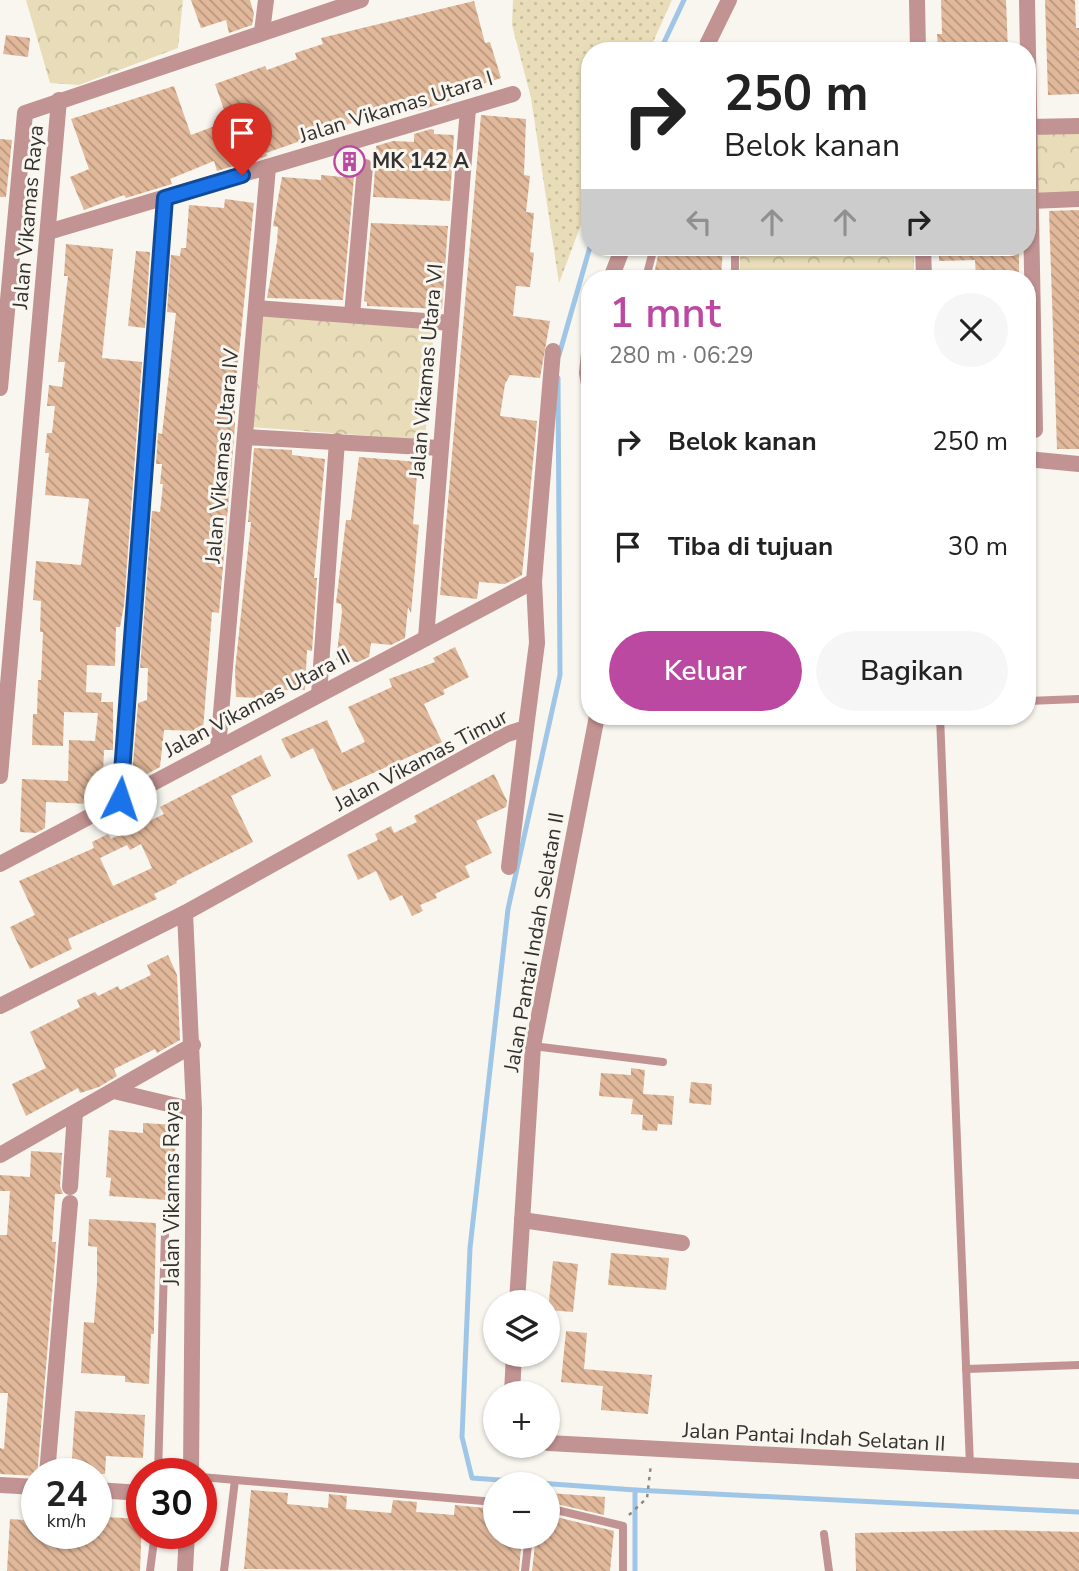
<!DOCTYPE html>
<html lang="id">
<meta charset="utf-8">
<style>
:root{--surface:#fff;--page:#f6f6f6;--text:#222;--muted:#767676;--accent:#bb48a1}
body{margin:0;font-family:"Nunito Sans",sans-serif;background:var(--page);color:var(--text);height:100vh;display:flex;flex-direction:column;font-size:26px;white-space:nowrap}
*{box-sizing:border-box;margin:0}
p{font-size:23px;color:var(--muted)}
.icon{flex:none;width:38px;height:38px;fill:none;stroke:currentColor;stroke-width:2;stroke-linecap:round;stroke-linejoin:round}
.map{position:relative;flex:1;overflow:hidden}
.panel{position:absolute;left:581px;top:270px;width:455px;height:455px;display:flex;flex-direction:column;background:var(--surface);border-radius:28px;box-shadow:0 2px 5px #0004}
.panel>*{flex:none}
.guide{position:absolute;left:581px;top:42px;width:455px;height:214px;border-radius:28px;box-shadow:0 2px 5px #0004;background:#fff;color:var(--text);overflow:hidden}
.controls{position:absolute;left:483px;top:1290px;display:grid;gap:14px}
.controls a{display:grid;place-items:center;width:77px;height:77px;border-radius:50%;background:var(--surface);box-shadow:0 2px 5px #0004;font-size:35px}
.speed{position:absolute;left:21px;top:1458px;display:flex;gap:14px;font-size:35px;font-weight:700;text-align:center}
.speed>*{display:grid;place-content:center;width:91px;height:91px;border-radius:50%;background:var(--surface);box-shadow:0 2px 5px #0004;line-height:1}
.speed small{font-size:18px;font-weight:400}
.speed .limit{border:10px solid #d22;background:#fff;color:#111}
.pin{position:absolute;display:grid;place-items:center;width:60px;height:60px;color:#fff;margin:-72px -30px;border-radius:50% 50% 50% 0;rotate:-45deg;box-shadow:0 0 7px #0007}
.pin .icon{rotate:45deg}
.me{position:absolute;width:77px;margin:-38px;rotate:4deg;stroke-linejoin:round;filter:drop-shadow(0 0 5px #0008)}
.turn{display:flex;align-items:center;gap:24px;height:147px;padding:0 28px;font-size:32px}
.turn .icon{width:91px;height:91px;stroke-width:2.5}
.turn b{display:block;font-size:49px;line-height:60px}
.lanes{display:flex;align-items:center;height:66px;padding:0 28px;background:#0003;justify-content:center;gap:35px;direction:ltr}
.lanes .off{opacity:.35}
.round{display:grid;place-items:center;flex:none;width:74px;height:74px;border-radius:37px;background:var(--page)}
.headline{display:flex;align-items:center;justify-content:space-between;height:119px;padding:0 28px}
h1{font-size:42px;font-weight:600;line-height:52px;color:var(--accent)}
.cta{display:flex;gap:14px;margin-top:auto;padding:14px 28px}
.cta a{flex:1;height:80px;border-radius:42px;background:var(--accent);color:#fff;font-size:28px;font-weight:600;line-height:80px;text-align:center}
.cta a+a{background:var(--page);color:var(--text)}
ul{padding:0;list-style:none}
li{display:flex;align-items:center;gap:21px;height:105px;padding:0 28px}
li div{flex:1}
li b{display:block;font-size:26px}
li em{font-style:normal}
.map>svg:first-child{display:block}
</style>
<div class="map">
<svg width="1079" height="1571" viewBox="0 0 1079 1571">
<defs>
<pattern id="grass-dots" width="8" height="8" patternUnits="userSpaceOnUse" patternTransform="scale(1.75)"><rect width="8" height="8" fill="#e8ddb8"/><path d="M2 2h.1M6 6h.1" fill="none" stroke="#c7be9e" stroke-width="1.8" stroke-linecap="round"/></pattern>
<pattern id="park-crowns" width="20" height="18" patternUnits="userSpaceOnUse" patternTransform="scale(1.75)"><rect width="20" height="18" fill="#e8ddb8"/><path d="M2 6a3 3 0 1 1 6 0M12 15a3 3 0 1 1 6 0" fill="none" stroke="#c7be9e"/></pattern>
<pattern id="building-back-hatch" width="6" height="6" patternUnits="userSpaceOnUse" patternTransform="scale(1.75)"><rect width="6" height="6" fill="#e1b89a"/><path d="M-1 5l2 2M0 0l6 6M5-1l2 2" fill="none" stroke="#b7967e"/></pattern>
</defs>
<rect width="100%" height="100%" fill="#f8f6ef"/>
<polygon fill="url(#grass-dots)" points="513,0 672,0 649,51 590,51 590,201 559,283 531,98 512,25"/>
<g fill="url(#park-crowns)">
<polygon points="26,0 183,0 178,48 79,85 50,83"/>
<polygon points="1079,129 1079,196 1034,197 1033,135"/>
<rect x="740" y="247" width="174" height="31"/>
<polygon points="257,314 434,327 425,440 249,427"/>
</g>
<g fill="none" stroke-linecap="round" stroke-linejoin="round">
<g stroke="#9fc6e7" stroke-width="5">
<polyline points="660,51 684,0"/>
<polyline points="559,355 590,247"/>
<polyline points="558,378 560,675 508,909 470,1248 462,1437 472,1478 635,1490 635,1571"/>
<polyline points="635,1490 1079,1512"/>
</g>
</g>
<g fill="url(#building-back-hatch)" fill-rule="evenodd">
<polygon points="191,0 250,0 254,14 252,25 229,33 226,20 201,28"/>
<polygon points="941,0 1006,0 1008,51 938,51 937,34 942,34"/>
<polygon points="1045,0 1075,0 1076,28 1079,28 1079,94 1048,95"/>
<polygon points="474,1 485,43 490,42 501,78 468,89 470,94 418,111 417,104 407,107 406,104 266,153 267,156 217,171 214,161 170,179 172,184 126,198 124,195 84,210 70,177 89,169 71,119 174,86 191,135 228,121 215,84 265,66 267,70 297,59 295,53 323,44 321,38"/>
<polygon points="6,35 30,38 28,57 3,54"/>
<polygon points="481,115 526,119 524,175 530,176 526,212 534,213 530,252 534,253 530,287 516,286 513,316 550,321 540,378 510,375 505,384 500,416 537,421 522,575 505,584 479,582 477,599 440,595"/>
<polygon points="431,129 434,130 434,134 454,135 450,201 373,197 375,168 372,159 375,160 376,146 393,141 414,142 414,134"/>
<polygon points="0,139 12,140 6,197 0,197"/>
<polygon points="344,157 359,158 355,166 343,300 267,298 277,242 278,227 273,226 282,177 321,180 321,175 343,177"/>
<polygon points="225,199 254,203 235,393 235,425 219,613 212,612 203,731 164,730 160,767 145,775 132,775 138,703 147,700 148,668 140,668 152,511 160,512 163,484 160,484 162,464 156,464 158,433 162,434 176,313 167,312 171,255 180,256 181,248 186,248 189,205 224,208"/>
<polygon points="1079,210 1079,449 1057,449 1049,211"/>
<polygon points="371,223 448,226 442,309 367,306 367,302 364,301"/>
<polygon points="66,244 113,249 102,358 142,362 124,605 120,627 116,627 115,666 87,665 86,692 102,693 101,702 113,702 113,750 104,750 102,798 90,804 46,802 45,828 36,833 20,832 22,779 68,781 69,740 95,741 98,713 64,712 63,746 32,745 33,714 37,714 38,680 41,680 43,632 40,632 41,601 33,600 36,561 81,565 89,499 45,495 49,453 45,453 47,433 52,433 55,406 47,406 49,385 62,387 65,362 58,362 68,276 64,276"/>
<polygon points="660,247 723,247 721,278 653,278"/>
<polygon points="939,247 1019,247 1019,278 976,278 975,260 939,261"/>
<polygon points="136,251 150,252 145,328 128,326"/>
<polygon points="254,448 292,450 292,455 325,459 314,578 317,578 312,651 307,650 305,690 265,690 264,698 236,697 235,670 251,522 248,522"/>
<polygon points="359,457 418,462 413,524 419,525 411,613 408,607 405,638 391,645 371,643 369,657 358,662 336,660 342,612 341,604 336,603 346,520 351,520"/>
<polygon points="455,647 469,677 443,690 445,694 424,704 442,742 333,791 313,748 291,759 281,739 327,720 342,753 365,742 348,707 392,687 389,679 435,662 433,658"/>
<path d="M261 755 271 776 231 796 253 842 176 881 177 883 154 894 157 899 68 939 72 949 30 969 10 927 35 915 19 881 94 848 92 842 108 834 111 839 164 814 160 807ZM141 844 152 868 113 886 100 858 127 845 130 850Z"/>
<polygon points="494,774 507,801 506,807 476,821 492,853 465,866 470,877 435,894 437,898 420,905 423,911 412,916 402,895 390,901 376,871 358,880 347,855 378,840 375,834 391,826 394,833 417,822 414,816"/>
<polygon points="168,955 177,975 180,1040 157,1053 155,1049 114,1069 117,1076 99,1087 80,1093 78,1088 26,1116 12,1084 46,1068 30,1032 80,1007 77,1000 95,992 98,996 118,986 120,990 151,975 147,965"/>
<polygon points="631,1068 645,1070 643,1094 674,1096 672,1125 658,1124 657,1131 642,1130 643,1115 631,1114 633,1099 599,1096 601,1073 631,1075"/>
<polygon points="691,1082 712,1084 711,1105 689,1103"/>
<polygon points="143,1123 177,1125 174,1168 170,1167 167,1200 109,1196 111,1178 106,1177 109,1130 143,1133"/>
<polygon points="31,1151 62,1153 60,1186 63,1194 55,1194 52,1242 56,1242 55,1258 37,1476 0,1474 0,1448 4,1449 8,1393 0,1393 0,1235 7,1235 10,1191 0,1191 0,1175 30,1177"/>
<polygon points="89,1219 156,1223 154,1321 154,1334 151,1334 149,1384 125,1382 125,1376 81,1373 84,1322 94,1323 97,1283 97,1247 88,1246"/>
<polygon points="611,1253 669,1258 666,1290 608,1285"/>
<polygon points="553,1261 578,1264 573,1312 548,1310"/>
<polygon points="566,1331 587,1333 584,1369 652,1375 648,1414 601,1410 603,1386 561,1382"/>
<polygon points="75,1411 145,1415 143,1458 106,1456 105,1474 71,1474"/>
<polygon points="251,1490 288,1493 287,1504 328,1508 329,1494 347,1496 346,1509 391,1513 393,1500 417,1502 416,1512 454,1515 455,1505 495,1509 495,1536 522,1536 519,1571 244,1569"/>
<polygon points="548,1493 605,1497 604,1515 548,1502"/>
<polygon points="548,1515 614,1531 610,1571 532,1571 536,1536 548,1536"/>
<polygon points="106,1517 142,1519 140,1571 7,1571 10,1519 37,1521 37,1533 96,1533 96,1524 105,1525"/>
<polygon points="999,1530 1079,1532 1079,1571 856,1571 855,1533"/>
</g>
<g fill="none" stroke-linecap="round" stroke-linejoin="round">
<polyline stroke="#8b8a86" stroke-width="2.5" stroke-dasharray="3.5 5" stroke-linecap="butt" points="629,1515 647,1498 651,1464"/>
<g stroke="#c19392" stroke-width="8">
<polyline points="646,278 654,247"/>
<polyline points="735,278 735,247"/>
<polyline points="1027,701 1079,699"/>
<polyline points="940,716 970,1466"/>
<polyline points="597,718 637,716"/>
<polyline points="533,1046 663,1062"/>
<polyline points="966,1369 1079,1365"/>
<polyline points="158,1474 165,1233"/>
<polyline points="201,1477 495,1502"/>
<polyline points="548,1508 623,1526 623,1571"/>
<polyline points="824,1534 829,1571"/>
<polyline points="150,1571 155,1533"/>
<polyline points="224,1571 235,1480"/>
<polyline points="525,1571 529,1536"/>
</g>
<g stroke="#c19392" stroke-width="16">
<polyline points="917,0 918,51"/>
<polyline points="1027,0 1035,430"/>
<polyline points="262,32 266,0"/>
<polyline points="704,51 729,0"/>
<polyline points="1029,127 1079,126"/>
<polyline points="1030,201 1079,199"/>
<polyline points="48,232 513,94"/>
<polyline points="923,247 924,278"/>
<polyline points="611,278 623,247"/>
<polyline points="256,308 451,323"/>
<polyline points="352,315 365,167"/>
<polyline points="590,343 587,373 590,390"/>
<polyline points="0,388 25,113 361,0"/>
<polyline points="245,437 440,448"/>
<polyline points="1027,459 1079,464"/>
<polyline points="426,638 468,108"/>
<polyline points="319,694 337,441"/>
<polyline points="218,748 268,167"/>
<polyline points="0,776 59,100"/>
<polyline points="120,799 165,198"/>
<polyline points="0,864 534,581"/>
<polyline points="509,867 526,728"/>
<polyline points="185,913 194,1110 191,1474"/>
<polyline points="0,1006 185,913 507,734 526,728 537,643 534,581 553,351"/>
<polyline points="114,1091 194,1110"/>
<polyline points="0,1155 193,1045"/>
<polyline points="70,1187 75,1113"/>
<polyline points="522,1220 682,1243"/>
<polyline points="517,1302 533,1046 597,716"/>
<polyline points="512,1393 514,1354"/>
<polyline points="548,1443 1079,1471"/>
<polyline points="47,1474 70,1203"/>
<polyline points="0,1485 37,1487"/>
<polyline points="96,1490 142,1493"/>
<polyline points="185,1571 187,1533"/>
</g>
</g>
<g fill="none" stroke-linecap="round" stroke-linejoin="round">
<defs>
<polyline id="route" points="120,799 165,198 242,175"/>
</defs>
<use href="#route" stroke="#114b97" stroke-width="18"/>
<use href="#route" stroke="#1a73e8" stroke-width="12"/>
</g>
<defs>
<symbol id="building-ring" viewBox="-11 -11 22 22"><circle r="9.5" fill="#f8f6ef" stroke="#bb48a1" stroke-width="1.5"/><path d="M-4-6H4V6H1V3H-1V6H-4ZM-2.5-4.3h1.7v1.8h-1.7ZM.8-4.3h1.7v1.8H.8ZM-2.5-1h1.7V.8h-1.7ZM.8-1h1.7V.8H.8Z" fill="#bb48a1"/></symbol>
</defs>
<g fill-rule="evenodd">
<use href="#building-ring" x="332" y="144" width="35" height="35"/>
</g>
<g text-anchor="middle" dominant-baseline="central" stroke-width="6" stroke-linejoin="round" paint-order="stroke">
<g font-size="21" fill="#32312f" stroke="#f8f6ef">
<text transform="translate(396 107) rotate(-17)">Jalan Vikamas Utara I</text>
<text transform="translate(28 217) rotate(-85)">Jalan Vikamas Raya</text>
<text transform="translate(426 371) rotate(-85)">Jalan Vikamas Utara VI</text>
<text transform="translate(222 456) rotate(-85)">Jalan Vikamas Utara IV</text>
<text transform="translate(257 703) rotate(-28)">Jalan Vikamas Utara II</text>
<text transform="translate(421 760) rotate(-28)">Jalan Vikamas Timur</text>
<text transform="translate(534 942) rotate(-80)">Jalan Pantai Indah Selatan II</text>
<text transform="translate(172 1193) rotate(-90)">Jalan Vikamas Raya</text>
<text transform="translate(814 1437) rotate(3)">Jalan Pantai Indah Selatan II</text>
</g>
<g font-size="21" font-weight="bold" fill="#32312f" stroke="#f8f6ef" text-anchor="start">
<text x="372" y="161">MK 142 A</text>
</g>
</g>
</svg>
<div class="controls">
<a><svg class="icon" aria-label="layers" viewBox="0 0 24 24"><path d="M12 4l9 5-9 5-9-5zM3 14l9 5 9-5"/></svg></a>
<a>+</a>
<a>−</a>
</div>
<div class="speed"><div>24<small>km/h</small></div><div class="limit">30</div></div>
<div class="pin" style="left:242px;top:175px;background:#d93025"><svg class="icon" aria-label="arrive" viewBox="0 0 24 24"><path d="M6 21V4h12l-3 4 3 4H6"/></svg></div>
<svg class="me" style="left:120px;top:799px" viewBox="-20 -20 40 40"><circle r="19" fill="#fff"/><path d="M0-13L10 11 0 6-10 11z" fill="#1a73e8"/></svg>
<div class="guide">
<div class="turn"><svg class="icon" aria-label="right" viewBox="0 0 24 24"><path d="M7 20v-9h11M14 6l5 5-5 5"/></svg><div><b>250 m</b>Belok kanan</div></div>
<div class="lanes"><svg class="icon off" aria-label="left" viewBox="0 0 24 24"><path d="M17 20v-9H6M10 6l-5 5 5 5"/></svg><svg class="icon off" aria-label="ahead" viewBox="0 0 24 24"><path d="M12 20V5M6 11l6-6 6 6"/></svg><svg class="icon off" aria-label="ahead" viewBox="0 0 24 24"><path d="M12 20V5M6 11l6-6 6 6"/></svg><svg class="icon" aria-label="right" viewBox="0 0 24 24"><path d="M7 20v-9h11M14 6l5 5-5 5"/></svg></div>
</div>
<section class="panel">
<div class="headline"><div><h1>1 mnt</h1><p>280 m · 06:29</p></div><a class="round"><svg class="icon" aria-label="close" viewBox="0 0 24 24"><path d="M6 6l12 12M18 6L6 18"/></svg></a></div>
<ul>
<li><svg class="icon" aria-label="right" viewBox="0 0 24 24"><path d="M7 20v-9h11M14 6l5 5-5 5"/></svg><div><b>Belok kanan</b></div><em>250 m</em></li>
<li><svg class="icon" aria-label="arrive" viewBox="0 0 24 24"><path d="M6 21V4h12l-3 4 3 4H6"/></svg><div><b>Tiba di tujuan</b></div><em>30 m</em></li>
</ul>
<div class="cta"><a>Keluar</a><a>Bagikan</a></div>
</section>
</div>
